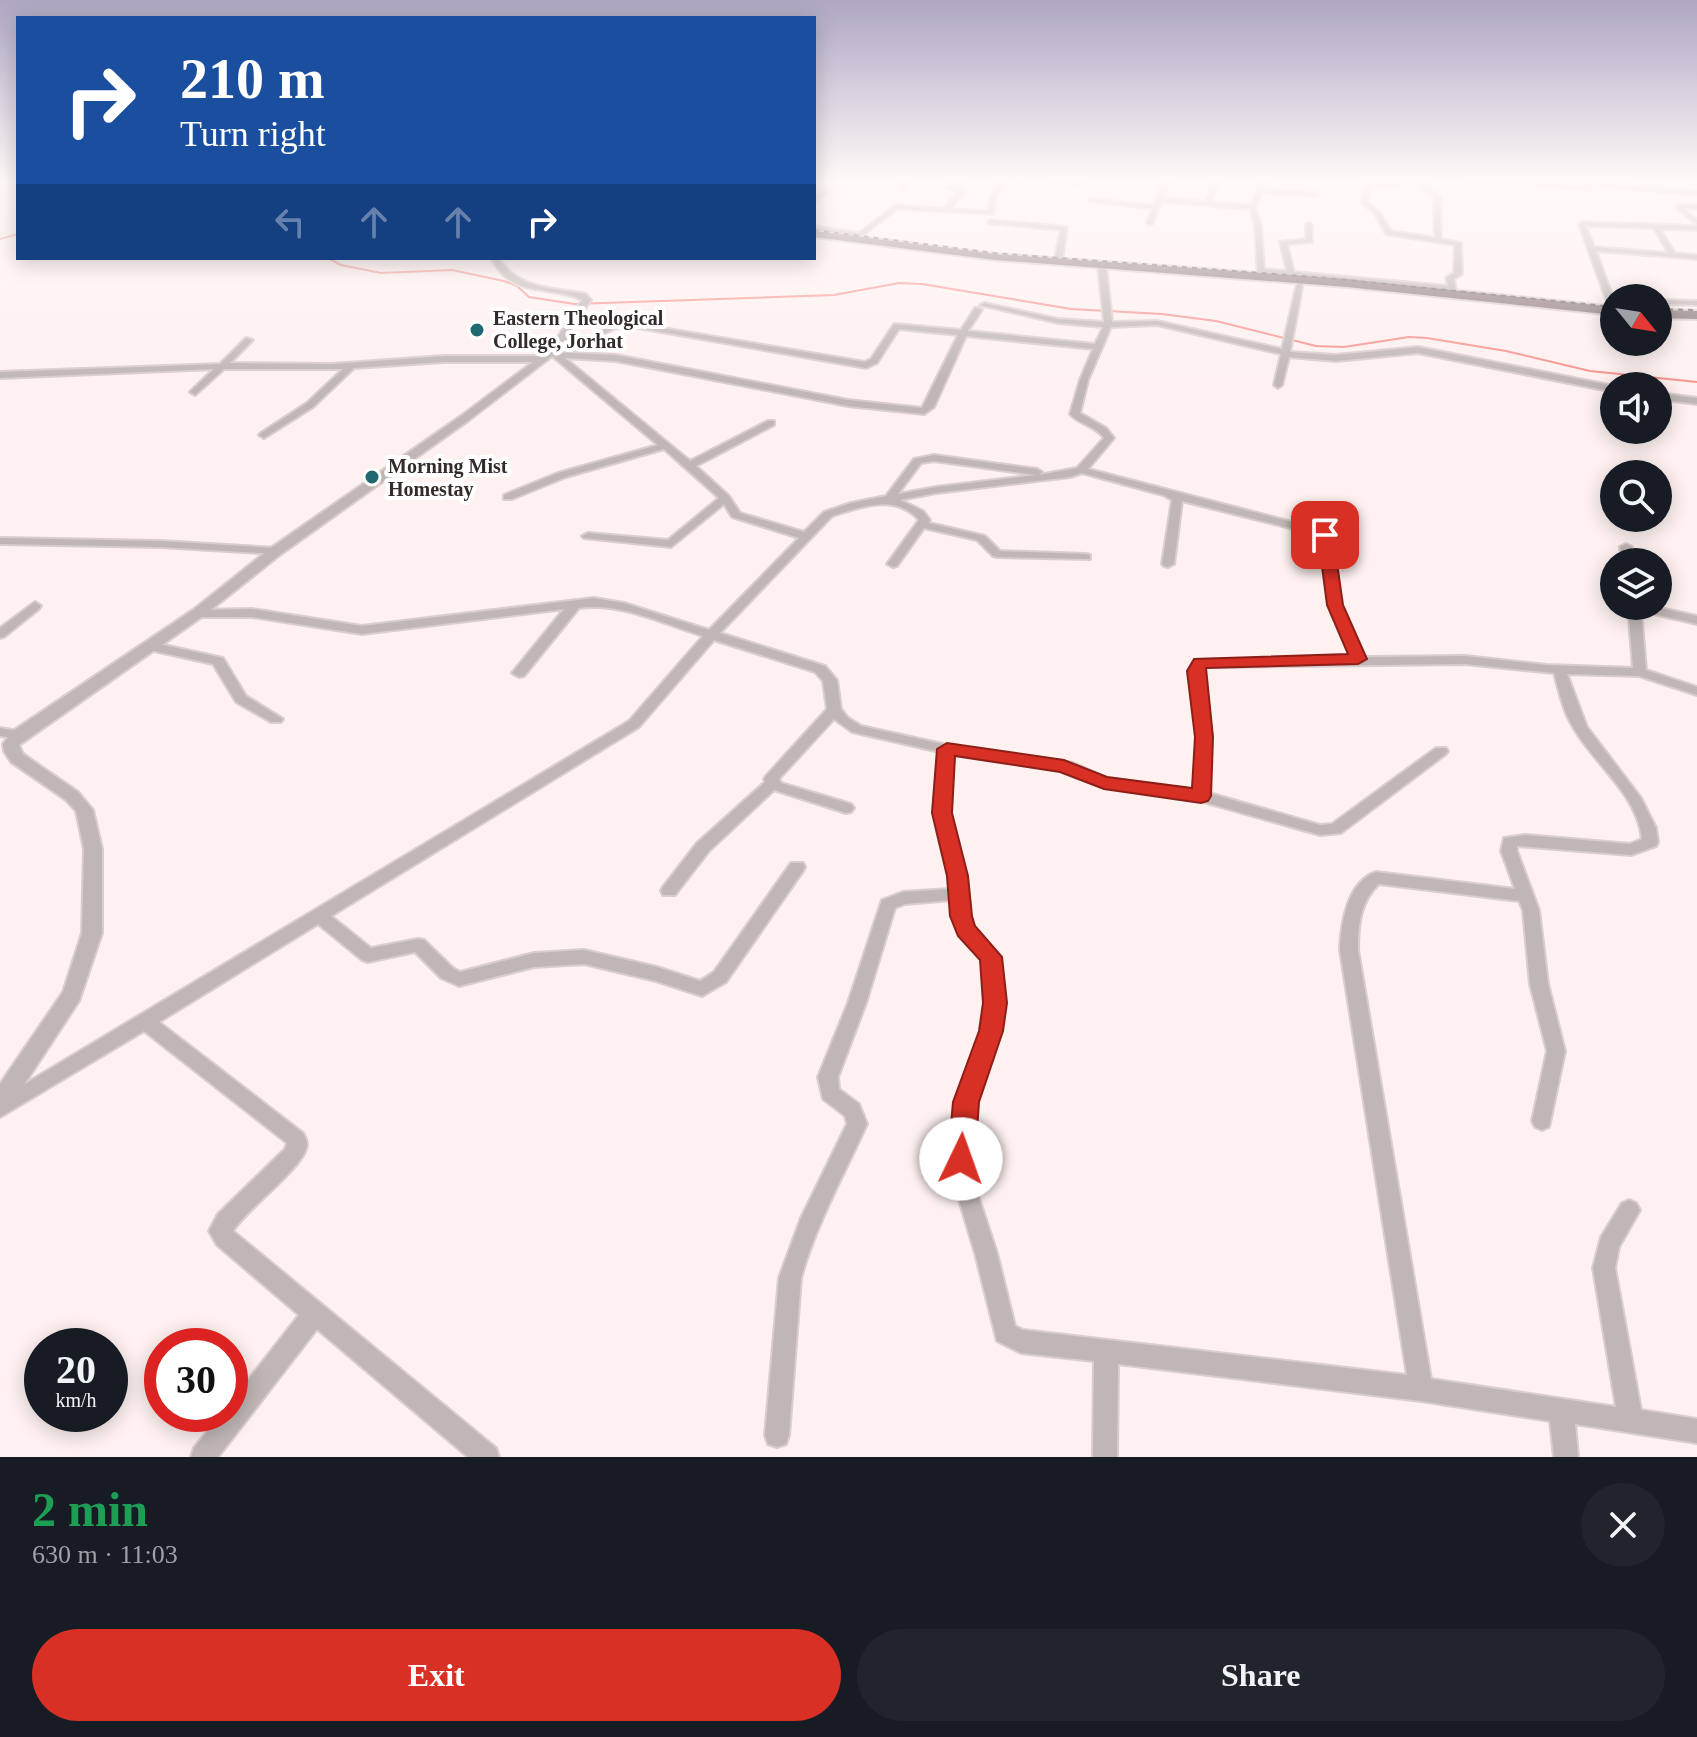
<!DOCTYPE html>
<meta charset="utf-8">
<style>
:root{--surface:#171b24;--page:#20242c;--text:#f1f3f6;--muted:#9ea1a6;--accent:#d93025}
body{margin:0;font-family:Georgia,serif;background:var(--page);color:var(--text);height:100vh;display:flex;flex-direction:column;font-size:30px;white-space:nowrap}
*{box-sizing:border-box;margin:0}
p{font-size:26px;color:var(--muted)}
.icon{flex:none;width:44px;height:44px;fill:none;stroke:currentColor;stroke-width:2;stroke-linecap:round;stroke-linejoin:round}
.map{position:relative;height:1457px;overflow:hidden}
.details{display:flex;flex-direction:column;background:var(--surface);flex:1}
.details>*{flex:none}
.banner{position:absolute;left:16px;top:16px;width:800px;height:244px;border-radius:0px;box-shadow:0 4px 20px #0003;background:#1a4fa0;color:#fff;overflow:hidden}
.needle{width:52px;rotate:120deg}
.buttons{position:absolute;left:1600px;top:284px;display:grid;gap:16px}
.buttons a{display:grid;place-items:center;width:72px;height:72px;border-radius:50%;background:var(--surface);box-shadow:0 4px 20px #0003;font-size:40px}
.speed{position:absolute;left:24px;top:1328px;display:flex;gap:16px;font-size:40px;font-weight:700;text-align:center}
.speed>*{display:grid;place-content:center;width:104px;height:104px;border-radius:50%;background:var(--surface);box-shadow:0 4px 20px #0003;line-height:1}
.speed small{font-size:20px;font-weight:400}
.speed .limit{border:12px solid #d22;background:#fff;color:#111}
.pin{position:absolute;display:grid;place-items:center;width:68px;height:68px;color:#fff;margin:-34px;border-radius:16px;box-shadow:0 4px 12px #0006}
.me{position:absolute;width:88px;margin:-44px;rotate:3deg;stroke-linejoin:round;filter:drop-shadow(0 0 6px #0008)}
.turn{display:flex;align-items:center;gap:28px;height:168px;padding:0 32px;font-size:36px}
.turn .icon{width:104px;height:104px;stroke-width:2.5}
.turn b{display:block;font-size:56px;line-height:68px}
.lanes{display:flex;align-items:center;height:76px;padding:0 32px;background:#0003;justify-content:center;gap:40px;direction:ltr}
.lanes .off{opacity:.35}
.round{display:grid;place-items:center;flex:none;width:84px;height:84px;border-radius:42px;background:var(--page)}
.headline{display:flex;align-items:center;justify-content:space-between;height:136px;padding:0 32px}
h1{font-size:48px;font-weight:800;line-height:60px;color:#1e9e55}
.action{display:flex;gap:16px;margin-top:auto;padding:16px 32px}
.action a{flex:1;height:92px;border-radius:48px;background:var(--accent);color:#fff;font-size:32px;font-weight:800;line-height:92px;text-align:center}
.action a+a{background:var(--page);color:var(--text)}
.map>svg:first-child{display:block}
</style>
<div class="map">
<svg width="1697" height="1457" viewBox="0 0 1697 1457">
<rect width="100%" height="100%" fill="#fef1f0"/>
<g fill="none" stroke-linecap="round" stroke-linejoin="round">
<g stroke="#f8928c" stroke-width="2">
<polyline points="0,239 18,234"/>
<polyline points="328,258 341,265 381,273 452,270 504,281 517,286 529,297 574,304 834,295 899,283 922,284 1071,309 1162,314 1216,321 1316,346 1344,347 1409,337 1427,338 1506,351 1590,371 1697,382"/>
</g>
<defs>
<g id="minor">
<polygon points="903,179 909,179 903,189 900,187"/>
<polygon points="957,179 964,179 954,187 965,192 949,209 988,211 992,192 1003,179 1009,179 998,192 993,214 897,209 854,242 851,240 855,236 814,230 814,226 859,233 896,205 942,209 958,193 946,188"/>
<polygon points="1045,179 1077,182 1080,179 1087,179 1078,186"/>
<path d="M1164 179H1170L1163 198 1206 202 1212 179H1218L1212 202 1251 205 1262 179H1268L1264 189 1318 193 1316 196 1262 193 1256 207 1261 227 1264 269 1287 271 1280 242 1306 239V225L1309 223 1312 225V242L1287 244 1294 272 1448 286 1446 278 1454 273 1455 245 1386 234 1375 214 1362 203 1364 185 1419 179 1440 197 1441 239 1461 243 1462 274 1454 279 1457 297H1451L1449 291 1304 277 1290 352 1336 355 1418 347 1614 386V392L1418 353 1336 361 1289 357 1282 385 1278 388 1274 385 1281 354 1157 325 1111 327 1088 380 1080 413 1106 428 1114 438 1088 469 1327 531 1341 605 1364 657 1465 656 1547 665 1633 668 1628 606H1651L1697 616V624L1641 611 1646 670 1697 687V695L1639 676 1567 674 1587 727 1641 798 1656 828 1658 842 1656 846 1631 855 1517 846V851L1539 910 1548 984 1565 1051 1549 1127 1542 1130 1535 1127 1532 1121 1547 1051 1530 984 1523 910 1519 901 1379 884C1360 901 1358 926 1358 950L1431 1379 1616 1407 1593 1268 1601 1237 1622 1203 1629 1200 1636 1203 1640 1210 1619 1247 1615 1268 1641 1410 1697 1419V1443L1575 1424 1578 1457H1554L1550 1421 1421 1401 1118 1364 1117 1457H1093L1094 1361 1021 1353 997 1341 975 1253 953 1180 956 1102 982 1031 986 1003 982 959 958 930 953 916 952 900 905 904 895 908 866 1003 838 1077 839 1089 859 1104 867 1124C844 1175 816 1224 801 1278L789 1435 786 1444 777 1447 768 1444 765 1435 779 1278 801 1218 847 1124 845 1116 823 1099 818 1077 848 1003 882 900 903 892 951 889 950 876 934 813 940 752 852 732 834 719 779 779 781 783 851 804 854 808 851 812 846 813 774 790 709 851 675 895H663L661 891 663 887 697 843 765 782 764 779 766 776 827 709 823 681 815 672 714 640 639 727 331 916 371 948 418 939 424 940 453 968 460 972 534 953 584 950 657 967 700 981 714 972 791 863H803L805 867 803 871 726 982 702 996 656 981 584 964 534 967 459 986 441 978 415 952 368 962 362 960 318 924 159 1022 303 1133C305 1137 307 1140 307 1145 305 1167 246 1209 233 1231L496 1448 499 1457H468L317 1329 218 1457H191L194 1448 221 1414H230V1403L299 1315 217 1245 209 1231 218 1214 285 1149 287 1143 144 1031 0 1117V1099L629 721 703 636C664 624 620 602 579 608L524 676 519 677 512 673 564 609 362 634 252 617H198L194 616 192 613 194 610 252 609 362 626 594 598 624 603 709 630 799 538 732 517 724 504 671 547 584 538 582 536 588 533 668 540 719 498 664 449 566 477 512 499H504V495L558 473 658 445 552 356V352L616 355 848 400 922 408 958 335 899 329 877 363 866 368 627 326 615 328 593 340H560V336H591L610 324 627 322 865 362 871 359 894 324 961 330 975 308H978L982 310 968 331 1095 344 1103 327 1058 323 980 305 984 303 1058 319 1104 322 1098 265 1102 263 1106 265 1112 322 1157 321 1282 349 1298 279 1301 277 1265 274 1264 278H1258L1255 227 1250 209 1161 202 1153 223 1150 225 1147 223 1152 209 1088 201 1091 199 1154 205ZM1418 184 1434 198 1435 238 1391 231 1380 212 1368 202 1369 188ZM966 336 1093 349 1080 380 1070 414C1080 425 1096 426 1104 438L1077 468 1039 475 1042 472 1037 469 934 455 914 459 886 496 851 503 824 512 804 532 740 513 729 496 696 466 774 425V421H768L690 461 565 358 616 361 848 406 924 414 934 407ZM934 461 1036 475 936 487 898 494 921 463ZM1082 473 1163 495 1172 500 1162 564 1164 566 1168 567 1174 564 1182 501 1318 535 1329 605 1351 657 1195 660 1188 671 1197 737 1194 790 1107 778 1073 763 947 745 861 726 847 717 841 709 837 680 825 666 720 633 832 516C861 507 895 493 919 520L887 564 893 567 897 566 924 528 977 540 993 556 997 557 1090 559V555L1086 554 1000 551 985 536 929 523 930 520 923 511 900 500 936 493 1070 477ZM1465 664 1554 673C1559 691 1563 711 1573 727 1594 764 1638 795 1642 839L1630 844 1525 835 1504 838 1501 851 1515 889 1376 872C1347 882 1341 924 1340 950L1407 1375 1023 1330 1015 1326 997 1253 973 1180 976 1102 1000 1031 1004 1003 1000 957 973 927 969 916 966 876 950 813 954 755 1070 772 1104 787 1200 801 1320 835 1341 833 1446 754 1448 751 1446 748H1436L1332 824 1320 825 1209 793 1211 737 1202 671 1204 667Z"/>
<polygon points="1487,179 1585,186 1582,184 1585,182 1697,191 1697,195 1592,186 1594,188 1591,190 1469,180"/>
<polygon points="824,191 829,192 814,202 814,197"/>
<polygon points="1679,205 1697,205 1697,209 1685,209 1697,220 1697,225 1677,208"/>
<polygon points="990,220 1067,227 1062,262 1058,264 1054,262 1061,230 988,223"/>
<path d="M1582 222 1697 226V230L1660 229 1675 253 1697 255V259L1596 251 1612 295 1618 298H1614V300L1606 299 1579 224ZM1586 226 1654 228 1668 253 1594 247Z"/>
<polygon points="1658,300 1697,301 1697,305 1658,304"/>
<polygon points="246,338 253,340 230,363 332,364 444,356 542,356 546,359 542,362 444,362 354,368 313,407 264,438 259,435 261,433 307,403 343,369 224,369 195,395 190,392 192,390 214,369 0,378 0,372 220,364"/>
<polygon points="1658,393 1697,398 1697,404 1658,399"/>
<polygon points="0,538 160,541 276,548 282,551 276,554 160,547 0,544"/>
<polygon points="1626,544 1632,547 1634,562 1622,562 1620,547"/>
<polygon points="35,602 41,606 39,609 4,637 0,638 0,628"/>
<polygon points="150,642 223,658 246,696 283,719 281,722 271,722 236,702 213,664 145,649 144,646 145,643"/>
<polygon points="0,728 24,732 26,735 19,739 0,736"/>
</g>
<path id="tertiary" d="M491 258H499C516 289 555 288 586 294L591 300 555 354 469 420 281 554 203 616 19 745 23 754 78 792 93 810 102 849V933L79 1001 8 1109 0 1112V1084L63 992 82 933 84 849 76 811 66 800 11 762 4 751 3 744 13 731 193 610 271 548 461 416 549 350 582 300C548 284 513 300 491 258Z"/>
<g id="trunk">
<polygon points="814,231 995,254 1347,279 1614,307 1614,315 1347,287 995,260 814,237"/>
<polygon points="1658,310 1697,311 1697,319 1658,318"/>
</g>
</defs>
<use href="#minor" stroke="#dacecd" stroke-width="4"/>
<use href="#tertiary" stroke="#dacecd" stroke-width="4"/>
<use href="#trunk" stroke="#dacecd" stroke-width="4"/>
<use href="#minor" fill="#bfb6b5" fill-rule="evenodd"/>
<use href="#tertiary" fill="#bfb6b5" fill-rule="evenodd"/>
<use href="#trunk" fill="#8a7876" fill-rule="evenodd"/>
<g stroke="#706665" stroke-width="2" stroke-dasharray="5 5" stroke-linecap="butt">
<polyline points="814,230 994,253 1327,278 1614,307"/>
<polyline points="1658,309 1697,310"/>
</g>
</g>
<linearGradient id="sky" x2="0" y2="1"><stop stop-color="#aea6c3"/><stop offset="0.47" stop-color="#fff9f8"/><stop offset="1" stop-color="#fff9f8" stop-opacity="0"/></linearGradient>
<rect width="1697" height="383" fill="url(#sky)"/>
<polygon fill="#d93025" stroke="#8d1f18" stroke-width="2" points="1325,530 1333,535 1343,605 1367,659 1358,664 1206,668 1213,737 1211,796 1208,801 1201,803 1104,789 1060,772 955,756 952,813 968,876 972,916 975,926 1002,957 1007,1003 1003,1031 979,1102 975,1159 971,1168 961,1171 952,1168 948,1159 953,1102 979,1031 983,1003 980,960 958,936 950,916 947,876 932,813 937,749 947,743 1064,760 1107,777 1192,788 1195,737 1187,671 1194,659 1348,654 1327,605 1318,535"/>
<g fill="#1f6a71" stroke="#fff" stroke-width="3">
<circle cx="477" cy="330" r="8"/>
<circle cx="372" cy="477" r="8"/>
</g>
<g text-anchor="middle" dominant-baseline="central" stroke-width="8" stroke-linejoin="round" paint-order="stroke">
<g font-size="20" font-weight="bold" fill="#342c2b" stroke="#fff" text-anchor="start">
<text x="493" y="318">Eastern Theological<tspan x="493" dy="23">College, Jorhat</tspan></text>
<text x="388" y="466">Morning Mist<tspan x="388" dy="23">Homestay</tspan></text>
</g>
</g>
</svg>
<div class="buttons">
<a><svg class="needle" viewBox="-14 -14 28 28"><path d="M0-13l5 13h-10z" fill="#e53935"/><path d="M0 13l5-13h-10z" fill="#9ea1a6"/></svg></a>
<a><svg class="icon" aria-label="sound" viewBox="0 0 24 24"><path d="M4 9h4l5-4v14l-5-4H4zM17 9q2 3 0 6"/></svg></a>
<a><svg class="icon" aria-label="search" viewBox="0 0 24 24"><circle cx="10" cy="10" r="6"/><path d="M15 15l6 6"/></svg></a>
<a><svg class="icon" aria-label="layers" viewBox="0 0 24 24"><path d="M12 4l9 5-9 5-9-5zM3 14l9 5 9-5"/></svg></a>
</div>
<div class="speed"><div>20<small>km/h</small></div><div class="limit">30</div></div>
<div class="pin" style="left:1325px;top:535px;background:#d93025"><svg class="icon" aria-label="arrive" viewBox="0 0 24 24"><path d="M6 21V4h12l-3 4 3 4H6"/></svg></div>
<svg class="me" style="left:961px;top:1159px" viewBox="-20 -20 40 40"><circle r="19" fill="#fff"/><path d="M0-13L10 11 0 6-10 11z" fill="#d93025"/></svg>
<div class="banner">
<div class="turn"><svg class="icon" aria-label="right" viewBox="0 0 24 24"><path d="M7 20v-9h11M14 6l5 5-5 5"/></svg><div><b>210 m</b>Turn right</div></div>
<div class="lanes"><svg class="icon off" aria-label="left" viewBox="0 0 24 24"><path d="M17 20v-9H6M10 6l-5 5 5 5"/></svg><svg class="icon off" aria-label="ahead" viewBox="0 0 24 24"><path d="M12 20V5M6 11l6-6 6 6"/></svg><svg class="icon off" aria-label="ahead" viewBox="0 0 24 24"><path d="M12 20V5M6 11l6-6 6 6"/></svg><svg class="icon" aria-label="right" viewBox="0 0 24 24"><path d="M7 20v-9h11M14 6l5 5-5 5"/></svg></div>
</div>
</div>
<section class="details">
<div class="headline"><div><h1>2 min</h1><p>630 m · 11:03</p></div><a class="round"><svg class="icon" aria-label="close" viewBox="0 0 24 24"><path d="M6 6l12 12M18 6L6 18"/></svg></a></div>
<div class="action"><a>Exit</a><a>Share</a></div>
</section>
